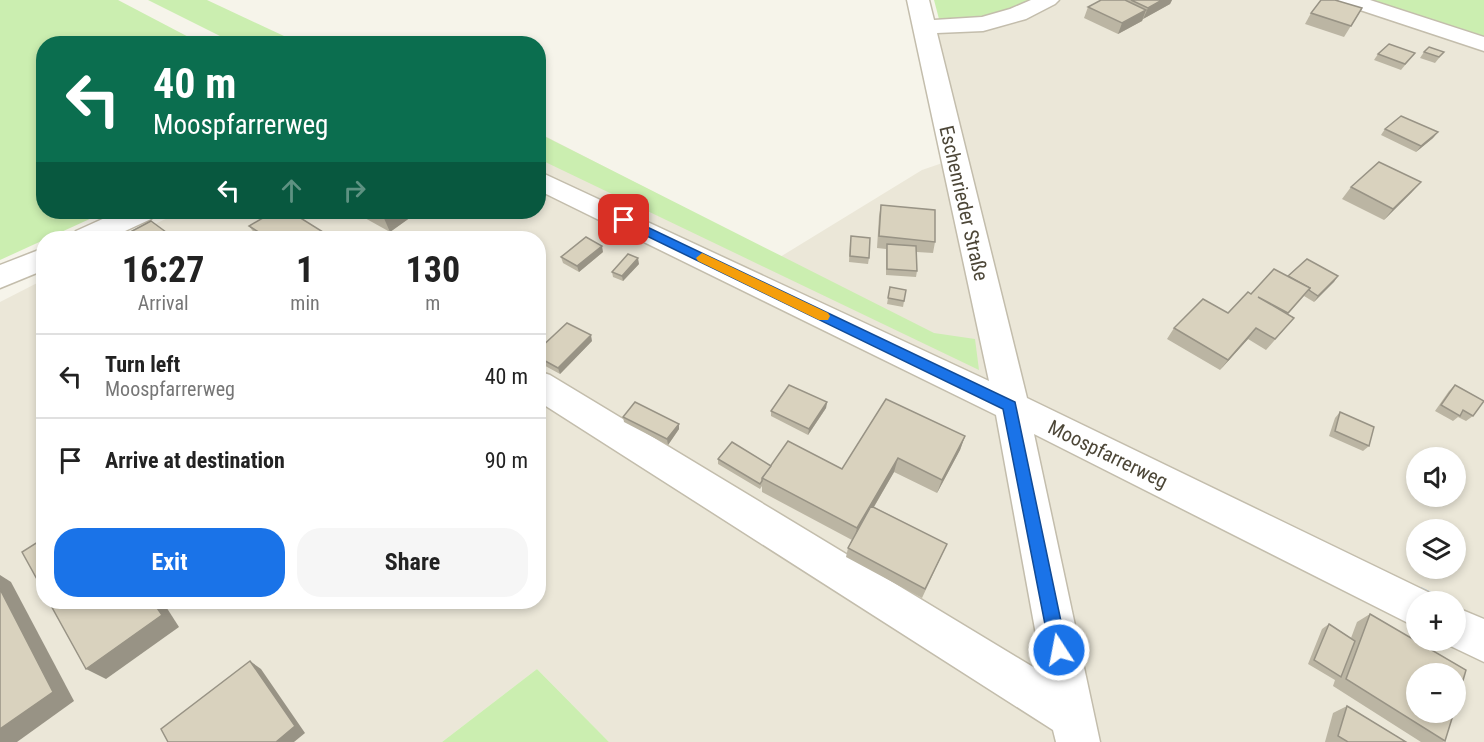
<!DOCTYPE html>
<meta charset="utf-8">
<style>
:root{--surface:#fff;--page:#f6f6f6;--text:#222;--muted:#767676;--line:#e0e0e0;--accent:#1a73e8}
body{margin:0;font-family:"Roboto Condensed",sans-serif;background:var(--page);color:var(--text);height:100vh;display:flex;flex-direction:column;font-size:22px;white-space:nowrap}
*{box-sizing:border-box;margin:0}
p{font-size:20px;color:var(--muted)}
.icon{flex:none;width:33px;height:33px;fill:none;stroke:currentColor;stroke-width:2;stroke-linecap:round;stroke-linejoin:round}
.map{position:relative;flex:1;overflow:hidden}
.panel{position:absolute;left:36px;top:231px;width:510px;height:378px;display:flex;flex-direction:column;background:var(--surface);border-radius:24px;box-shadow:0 3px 9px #0003}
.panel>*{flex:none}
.banner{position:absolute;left:36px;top:36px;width:510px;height:183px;border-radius:24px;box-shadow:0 3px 9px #0003;background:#0b6e4f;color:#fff;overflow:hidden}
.fabs{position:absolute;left:1406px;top:447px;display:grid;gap:12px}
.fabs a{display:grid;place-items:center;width:60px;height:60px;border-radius:50%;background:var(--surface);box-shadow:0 3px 9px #0003;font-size:30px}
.pin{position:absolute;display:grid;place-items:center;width:51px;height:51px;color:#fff;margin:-26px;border-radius:12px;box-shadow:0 3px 9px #0006}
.me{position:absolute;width:66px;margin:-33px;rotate:349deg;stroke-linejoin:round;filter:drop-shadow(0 0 4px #0008)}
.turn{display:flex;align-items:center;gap:21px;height:126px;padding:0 18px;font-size:27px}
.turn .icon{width:78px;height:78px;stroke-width:2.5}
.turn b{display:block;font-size:42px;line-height:51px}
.lanes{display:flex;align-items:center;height:57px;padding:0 18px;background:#0003;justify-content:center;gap:30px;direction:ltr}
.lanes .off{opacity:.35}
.eta{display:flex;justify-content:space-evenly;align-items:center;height:102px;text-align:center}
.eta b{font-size:36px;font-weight:700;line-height:42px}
.cta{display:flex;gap:12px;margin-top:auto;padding:12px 18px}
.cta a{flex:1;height:69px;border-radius:24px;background:var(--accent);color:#fff;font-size:24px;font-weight:700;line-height:69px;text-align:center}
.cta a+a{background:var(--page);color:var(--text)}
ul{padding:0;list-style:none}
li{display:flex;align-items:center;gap:18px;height:84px;padding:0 18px;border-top:2px solid var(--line)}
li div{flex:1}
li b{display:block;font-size:22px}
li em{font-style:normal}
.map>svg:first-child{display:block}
</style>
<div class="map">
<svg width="1484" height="742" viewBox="0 0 1484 742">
<rect width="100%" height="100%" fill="#f6f4ea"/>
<path fill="#ebe7d8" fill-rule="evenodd" d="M1031 0H1357L1484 41V742H609L537 669 442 742H0V302L43 280 44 602H538V238H126L180 212H538L539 133 780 257 922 170 954 159 924 27 939 19H991L1013 11ZM1416 458H1455V496H1416ZM1416 530H1455V568H1416ZM1416 602H1455V640H1416ZM1416 674H1455V712H1416Z"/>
<g fill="#cbeeb0">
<polygon points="0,0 118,0 200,43 44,44 44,212 105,212 0,260"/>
<polygon points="148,0 207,0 299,43 234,43"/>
<path d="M934 0H1031C995 22 979 19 939 19Z"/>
<polygon points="1357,0 1484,0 1484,41"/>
<polygon points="538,133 934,333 975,339 979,370 539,159"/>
<polygon points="537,669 609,742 442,742"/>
</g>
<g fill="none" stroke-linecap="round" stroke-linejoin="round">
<path fill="#a2cbf7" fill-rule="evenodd" d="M1421 587 1444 598 1445 602C1434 602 1420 604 1415 593L1416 589Z"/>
<defs>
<g id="minor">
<polygon points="907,0 929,0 934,20 982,17 1010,9 1031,0 1059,0 1055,4 1026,19 983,31 937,33 1027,398 1430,593 1434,602 1416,602 1416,627 1034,434 1100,742 1056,742 1053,730 538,401 538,371 550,375 1043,673 996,415 538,190 538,171 989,381"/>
<polygon points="1338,0 1370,0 1484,37 1484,51 1342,4"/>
<polygon points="118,212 155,212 151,219 110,238 72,238 76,231"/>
<polygon points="44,248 44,270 0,288 0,265"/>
<polygon points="1455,607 1484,619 1484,662 1440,641 1455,640"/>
</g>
</defs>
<use href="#minor" stroke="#c3bdac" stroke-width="3"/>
<use href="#minor" fill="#fff" fill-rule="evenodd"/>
</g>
<g fill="#bbb5a3">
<polygon points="1101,0 1172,0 1170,4 1143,19 1142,21 1118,34 1084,18 1088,7"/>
<polygon points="1362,8 1344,37 1305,24 1311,13"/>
<polygon points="1424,52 1444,52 1435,63 1420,58"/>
<polygon points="1415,53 1401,70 1374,60 1378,54"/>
<polygon points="1385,129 1438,132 1433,138 1416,152 1381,135"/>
<polygon points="1421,182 1411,193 1384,220 1342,199 1351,187"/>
<polygon points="881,205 935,242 933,253 917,252 917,271 916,277 886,275 886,249 877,248 879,216"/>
<polygon points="354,212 418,212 390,232"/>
<polygon points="249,226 323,232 326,238 258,238"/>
<polygon points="850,242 869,258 868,264 849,262"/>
<polygon points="603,252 579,272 563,263 561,257"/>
<polygon points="639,264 623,281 613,277 612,272"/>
<polygon points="1338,276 1314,302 1304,296 1288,314 1294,318 1266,350 1248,339 1220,370 1167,339 1174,328 1228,313 1251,294"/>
<polygon points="890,287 906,290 903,307 887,304"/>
<polygon points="592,341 560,374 538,362 538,350"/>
<polygon points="1455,385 1473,416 1466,421 1458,417 1453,421 1435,411 1449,391"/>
<polygon points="827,402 826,408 808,435 771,416 771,411"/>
<polygon points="1340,412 1369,446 1363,451 1329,436 1335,418"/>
<polygon points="623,417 679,424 679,429 668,445 624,422"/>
<polygon points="965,436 960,450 937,493 894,472 874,507 947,544 922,598 846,557 848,548 852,540 762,492 762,486 760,489 718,464 718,459 771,466 842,469"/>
<polygon points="1370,614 1445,741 1443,742 1421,742 1333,686 1335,680 1308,664 1322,629 1329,624 1351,638 1357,622"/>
<polygon points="1347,706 1406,742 1325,742 1333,713"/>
</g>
<g fill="#989385">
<polygon points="1162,0 1172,0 1170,4 1143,19 1148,8"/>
<polygon points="1146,10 1142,21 1118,34 1122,23"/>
<polygon points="1438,132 1433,138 1416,152 1421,146"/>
<polygon points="1421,182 1411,193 1384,220 1393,209"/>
<polygon points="313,212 320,212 315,215"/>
<polygon points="390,212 418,212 390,232 383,216"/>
<polygon points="323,232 326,238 313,238"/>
<polygon points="602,246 603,252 579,272 577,266"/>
<polygon points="638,258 639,264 623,281 622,276"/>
<polygon points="1338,276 1334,282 1314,302 1318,296"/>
<polygon points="1256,328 1248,339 1220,370 1228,360"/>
<polygon points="591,335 592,341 560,374 558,368"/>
<polygon points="827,402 826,408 808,435 809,429"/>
<polygon points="679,424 679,429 668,445 667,439"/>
<polygon points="965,436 960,450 937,493 942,480"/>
<polygon points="898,458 894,472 854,541 857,528"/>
<polygon points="0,575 11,582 74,701 17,742 0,742"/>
<polygon points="153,602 163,602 179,627 106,679 86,669"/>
<polygon points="250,661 261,669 305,733 294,742 276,742"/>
</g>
<g fill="#d9d2be" stroke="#989385" stroke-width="1.5">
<polygon points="1101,0 1125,0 1146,10 1122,23 1088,7"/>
<polygon points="1131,0 1162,0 1148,8"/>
<polygon points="1321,0 1335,0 1362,8 1351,26 1311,13"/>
<polygon points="1389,44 1415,53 1405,64 1378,54"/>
<polygon points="1429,47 1444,52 1439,57 1424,52"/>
<polygon points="1401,116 1438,132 1421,146 1385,129"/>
<polygon points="1379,162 1421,182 1393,209 1351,187"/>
<polygon points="881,205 935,210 935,242 879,236"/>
<polygon points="273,212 291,212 323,232 313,238 268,238 249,226"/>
<polygon points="374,212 390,212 383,216"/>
<polygon points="151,221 174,238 119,238"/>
<polygon points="851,236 870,238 869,258 850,256"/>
<polygon points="586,237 602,246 577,266 561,257"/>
<polygon points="887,244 916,246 917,271 887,269"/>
<polygon points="628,254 638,258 622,276 612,272"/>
<polygon points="1307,259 1338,276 1318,296 1309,290 1310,288 1288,276"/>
<polygon points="1274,269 1310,288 1288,313 1258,297 1294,318 1275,339 1256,328 1228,360 1174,328 1203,299 1228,313 1248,292 1251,294"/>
<polygon points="890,287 906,290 904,301 888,298"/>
<polygon points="567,323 591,335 558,368 538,357 538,350"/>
<polygon points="789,385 827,402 809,429 771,411"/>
<polygon points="1455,385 1484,401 1473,416 1463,410 1460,416 1441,405"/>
<polygon points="886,399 965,436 942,480 898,458 857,528 762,478 788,441 842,469"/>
<polygon points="635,402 679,424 667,439 623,417"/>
<polygon points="1340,412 1374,427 1369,446 1335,431"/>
<polygon points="732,442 771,466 762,478 762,481 760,484 718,459"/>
<polygon points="871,506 947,544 925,589 848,548"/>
<polygon points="44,538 44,592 22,552"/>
<polygon points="0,589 53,692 0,729"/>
<polygon points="49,602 153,602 162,615 86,669"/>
<polygon points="1370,614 1466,670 1455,708 1455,674 1416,674 1416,712 1454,712 1445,741 1346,679"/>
<polygon points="1329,624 1355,641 1341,677 1314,660"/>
<polygon points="250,661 295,726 276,742 168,742 161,729"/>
<polygon points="1347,706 1406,742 1348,742 1338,736"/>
</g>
<polygon fill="#1a73e8" stroke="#114b97" stroke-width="1.5" points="624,216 1015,402 1067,650 1065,656 1059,658 1052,656 1050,650 1003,409 620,223 620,217"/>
<polygon fill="#f59e0b" points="702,253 828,313 830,316 828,320 819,320 698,261 696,258"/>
<g text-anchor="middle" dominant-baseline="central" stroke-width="4.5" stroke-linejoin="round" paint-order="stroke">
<g font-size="20" fill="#4c4637" stroke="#fff">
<text transform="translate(964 203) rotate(77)">Eschenrieder Straße</text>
<text transform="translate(1108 454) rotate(26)">Moospfarrerweg</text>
</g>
</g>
</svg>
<div class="fabs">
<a><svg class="icon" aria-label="sound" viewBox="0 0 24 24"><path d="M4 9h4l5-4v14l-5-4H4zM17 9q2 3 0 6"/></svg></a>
<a><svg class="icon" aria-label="layers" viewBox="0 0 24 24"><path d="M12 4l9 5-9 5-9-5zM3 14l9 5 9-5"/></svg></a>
<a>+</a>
<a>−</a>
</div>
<div class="pin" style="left:624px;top:220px;background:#d93025"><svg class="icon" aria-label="arrive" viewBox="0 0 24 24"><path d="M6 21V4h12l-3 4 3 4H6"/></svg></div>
<svg class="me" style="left:1059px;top:650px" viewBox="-20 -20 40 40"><circle r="17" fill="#1a73e8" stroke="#fff" stroke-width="3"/><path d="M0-11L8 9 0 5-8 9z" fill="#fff"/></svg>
<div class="banner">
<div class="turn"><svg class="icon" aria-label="left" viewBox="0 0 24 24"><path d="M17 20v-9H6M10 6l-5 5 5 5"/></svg><div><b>40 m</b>Moospfarrerweg</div></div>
<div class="lanes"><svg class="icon" aria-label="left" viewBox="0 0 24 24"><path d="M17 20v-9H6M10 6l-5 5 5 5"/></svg><svg class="icon off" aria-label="ahead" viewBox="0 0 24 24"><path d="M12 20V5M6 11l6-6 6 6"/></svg><svg class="icon off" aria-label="right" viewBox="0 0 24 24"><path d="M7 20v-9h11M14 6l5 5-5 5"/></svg></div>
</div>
<section class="panel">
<div class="eta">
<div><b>16:27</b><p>Arrival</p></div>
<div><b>1</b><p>min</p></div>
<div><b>130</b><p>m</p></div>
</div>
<ul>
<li><svg class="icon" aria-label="left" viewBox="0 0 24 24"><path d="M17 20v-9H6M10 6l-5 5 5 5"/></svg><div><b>Turn left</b><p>Moospfarrerweg</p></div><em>40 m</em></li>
<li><svg class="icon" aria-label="arrive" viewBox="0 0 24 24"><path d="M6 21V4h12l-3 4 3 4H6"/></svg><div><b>Arrive at destination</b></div><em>90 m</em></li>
</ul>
<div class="cta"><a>Exit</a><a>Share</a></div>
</section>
</div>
